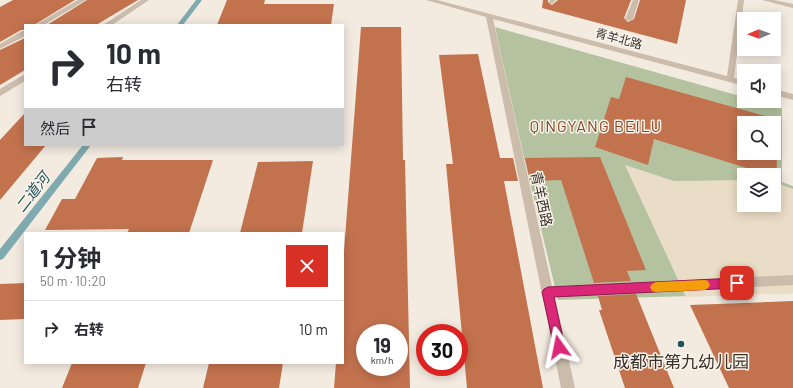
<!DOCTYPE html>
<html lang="zh">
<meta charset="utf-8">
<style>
:root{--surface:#fff;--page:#f2f2f3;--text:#2b2b33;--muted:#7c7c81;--line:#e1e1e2}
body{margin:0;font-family:Barlow,"Noto Sans SC",sans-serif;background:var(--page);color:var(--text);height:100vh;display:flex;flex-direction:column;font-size:15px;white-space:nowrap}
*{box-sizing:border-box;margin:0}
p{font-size:13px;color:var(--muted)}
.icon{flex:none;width:22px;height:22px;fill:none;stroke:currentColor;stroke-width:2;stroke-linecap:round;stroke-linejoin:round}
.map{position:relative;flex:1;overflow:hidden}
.drawer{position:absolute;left:24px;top:232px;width:320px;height:132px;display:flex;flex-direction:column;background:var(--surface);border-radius:0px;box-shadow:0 2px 10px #0003}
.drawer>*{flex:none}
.guide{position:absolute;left:24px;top:24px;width:320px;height:122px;border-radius:0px;box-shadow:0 2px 10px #0003;background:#fff;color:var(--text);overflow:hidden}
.needle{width:26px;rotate:269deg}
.buttons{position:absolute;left:737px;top:12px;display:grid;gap:8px}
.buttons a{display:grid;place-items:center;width:44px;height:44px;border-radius:0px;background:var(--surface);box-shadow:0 2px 10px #0003;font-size:20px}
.speed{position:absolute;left:356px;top:324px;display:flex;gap:8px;font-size:20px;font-weight:700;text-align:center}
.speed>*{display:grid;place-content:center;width:52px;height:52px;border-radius:50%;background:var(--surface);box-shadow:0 2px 10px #0003;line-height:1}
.speed small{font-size:10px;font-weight:400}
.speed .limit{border:6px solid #d22;background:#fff;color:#111}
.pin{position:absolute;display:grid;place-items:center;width:34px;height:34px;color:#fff;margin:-17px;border-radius:8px;box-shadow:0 2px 6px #0006}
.me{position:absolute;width:44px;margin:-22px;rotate:348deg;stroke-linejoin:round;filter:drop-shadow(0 0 3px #0008)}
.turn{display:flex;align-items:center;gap:14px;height:84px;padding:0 16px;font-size:18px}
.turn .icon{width:52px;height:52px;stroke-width:2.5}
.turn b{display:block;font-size:28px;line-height:34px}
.then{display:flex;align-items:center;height:38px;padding:0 16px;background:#0003;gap:8px;font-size:15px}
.round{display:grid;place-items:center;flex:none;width:42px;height:42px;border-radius:0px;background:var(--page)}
.summary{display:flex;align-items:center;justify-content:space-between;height:68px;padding:0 16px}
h1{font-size:24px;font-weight:700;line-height:30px}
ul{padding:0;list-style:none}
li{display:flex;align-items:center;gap:12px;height:56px;padding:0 16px;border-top:1px solid var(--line)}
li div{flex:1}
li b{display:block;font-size:15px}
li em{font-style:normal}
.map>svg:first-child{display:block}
</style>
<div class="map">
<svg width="793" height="388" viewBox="0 0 793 388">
<rect width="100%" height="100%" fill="#f3ebe0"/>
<path fill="#b4c2a0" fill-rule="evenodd" d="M495 27 740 96 744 97V101H758L782 108V182L793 186V293L558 300 523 153ZM744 123H774V153H744ZM744 175H774V205H744Z"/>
<polygon fill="#eaddc7" points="625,165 674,181 744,180 744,205 774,205 774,182 793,189 793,293 686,297"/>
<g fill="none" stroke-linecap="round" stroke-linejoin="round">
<g fill="#7faaaf" fill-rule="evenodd">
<polygon points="196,0 202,0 183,25 177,25"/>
<polygon points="83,145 91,145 3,259 0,260 0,249"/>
</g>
</g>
<g fill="#c3724e" fill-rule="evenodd">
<polygon points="13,0 75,0 34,25 25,25 25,30 21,30 0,42 0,7"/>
<polygon points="87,0 138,0 96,25 47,25"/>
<polygon points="227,0 265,0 264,4 334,4 331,25 217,25"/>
<polygon points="543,0 548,0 548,2 552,5 558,0 631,0 624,18 628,22 634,19 640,0 686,0 677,44 542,8"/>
<path d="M361 27H401L403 160H405L410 388H334L336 363H343V265ZM365 333H399V367H365Z"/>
<polygon points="25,38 25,70 0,85 0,50"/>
<polygon points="478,54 500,158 513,158 518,181 504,181 543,388 467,388 446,164 453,164 439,55"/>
<path d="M626 77 776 119 777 177 774 175H769L654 139 648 165 595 147 611 97 619 99ZM744 123H774V153H744Z"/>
<polygon points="25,113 25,145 46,145 0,200 0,140"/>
<polygon points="123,157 122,160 213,160 189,233 127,233 129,229 45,230 62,199 75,199 97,158"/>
<polygon points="600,157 646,270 627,271 631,281 594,283 561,180 530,181 525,158"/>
<polygon points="313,161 302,233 240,233 258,162"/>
<polygon points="25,283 25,319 0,320 0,284"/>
<polygon points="636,294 674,388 625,388 599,310 602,310 598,296"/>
<polygon points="793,301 793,388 729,388 690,305"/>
<polygon points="72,363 146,363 138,388 62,388"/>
<polygon points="209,363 283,363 279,388 203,388"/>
</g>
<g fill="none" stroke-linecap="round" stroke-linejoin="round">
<g fill="#cbbcac" fill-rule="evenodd">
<polygon points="78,0 86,0 44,25 35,25"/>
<polygon points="141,0 149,0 112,25 103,25"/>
<polygon points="426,0 437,0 727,76 738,0 744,0 734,78 744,80 744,86 493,19 552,286 793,275 793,285 555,297 575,388 561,388 486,17"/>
<polygon points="550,0 556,0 552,4 549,2"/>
<polygon points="633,0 639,0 633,19 629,21 625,19"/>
<polygon points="762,0 774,0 793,4 793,8"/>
<polygon points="22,31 25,31 25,36 0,49 0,44"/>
<polygon points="25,74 25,81 0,96 0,89"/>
<polygon points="774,89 793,94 793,100 774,95"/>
</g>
</g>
<polygon fill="#db2777" stroke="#8e194d" points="737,278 741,280 742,283 741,287 737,288 554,297 565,347 563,351 559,353 555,351 554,347 542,292 544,289 548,287"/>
<polygon fill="#f59e0b" points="705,280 708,281 710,285 708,288 705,290 656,292 652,291 650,287 652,284 656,282"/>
<circle fill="#21525a" stroke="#faf5ec" stroke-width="1.5" cx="681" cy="344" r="4"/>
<g text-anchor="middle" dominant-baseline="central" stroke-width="3" stroke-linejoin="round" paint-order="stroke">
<g font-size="12" fill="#39302a" stroke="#faf5ec">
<text transform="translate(619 38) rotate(15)">青羊北路</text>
</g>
<g font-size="14" fill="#39302a" stroke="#faf5ec">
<text transform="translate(542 199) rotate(78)">青羊西路</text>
</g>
<g font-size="15" font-style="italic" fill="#21525a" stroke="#faf5ec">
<text transform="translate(32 192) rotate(-52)">二道河</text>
</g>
<g font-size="16" letter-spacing="1" fill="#864325" stroke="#faf5ec">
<text x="596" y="125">QINGYANG BEILU</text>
</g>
<g font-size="17" fill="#39302a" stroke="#faf5ec">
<text x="681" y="361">成都市第九幼儿园</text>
</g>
</g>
</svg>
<div class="buttons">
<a><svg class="needle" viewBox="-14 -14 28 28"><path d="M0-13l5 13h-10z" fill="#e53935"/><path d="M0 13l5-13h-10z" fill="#7c7c81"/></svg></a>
<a><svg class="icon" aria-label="sound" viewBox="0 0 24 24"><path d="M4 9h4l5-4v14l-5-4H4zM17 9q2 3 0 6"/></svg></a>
<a><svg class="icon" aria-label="search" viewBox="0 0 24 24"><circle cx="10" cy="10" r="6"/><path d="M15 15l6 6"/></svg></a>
<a><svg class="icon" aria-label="layers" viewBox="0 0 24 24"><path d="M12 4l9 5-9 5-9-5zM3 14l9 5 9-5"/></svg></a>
</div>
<div class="speed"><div>19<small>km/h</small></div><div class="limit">30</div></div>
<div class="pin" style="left:737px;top:283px;background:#d93025"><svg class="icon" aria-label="arrive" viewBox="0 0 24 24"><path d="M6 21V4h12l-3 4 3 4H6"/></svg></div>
<svg class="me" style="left:559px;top:347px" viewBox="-20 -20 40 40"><path d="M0-17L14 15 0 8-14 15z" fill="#db2777" stroke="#fff" stroke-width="4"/></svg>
<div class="guide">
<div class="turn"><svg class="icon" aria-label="right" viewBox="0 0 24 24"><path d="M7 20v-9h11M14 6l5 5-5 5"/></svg><div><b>10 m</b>右转</div></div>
<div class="then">然后<svg class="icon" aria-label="arrive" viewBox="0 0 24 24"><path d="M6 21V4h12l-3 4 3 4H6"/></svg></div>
</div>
<section class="drawer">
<div class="summary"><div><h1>1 分钟</h1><p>50 m · 10:20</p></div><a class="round" style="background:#d93025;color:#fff"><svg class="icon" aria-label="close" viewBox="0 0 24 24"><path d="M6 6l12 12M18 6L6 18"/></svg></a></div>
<ul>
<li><svg class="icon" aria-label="right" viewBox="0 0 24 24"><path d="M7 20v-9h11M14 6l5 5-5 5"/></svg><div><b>右转</b></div><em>10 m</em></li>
</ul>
</section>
</div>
